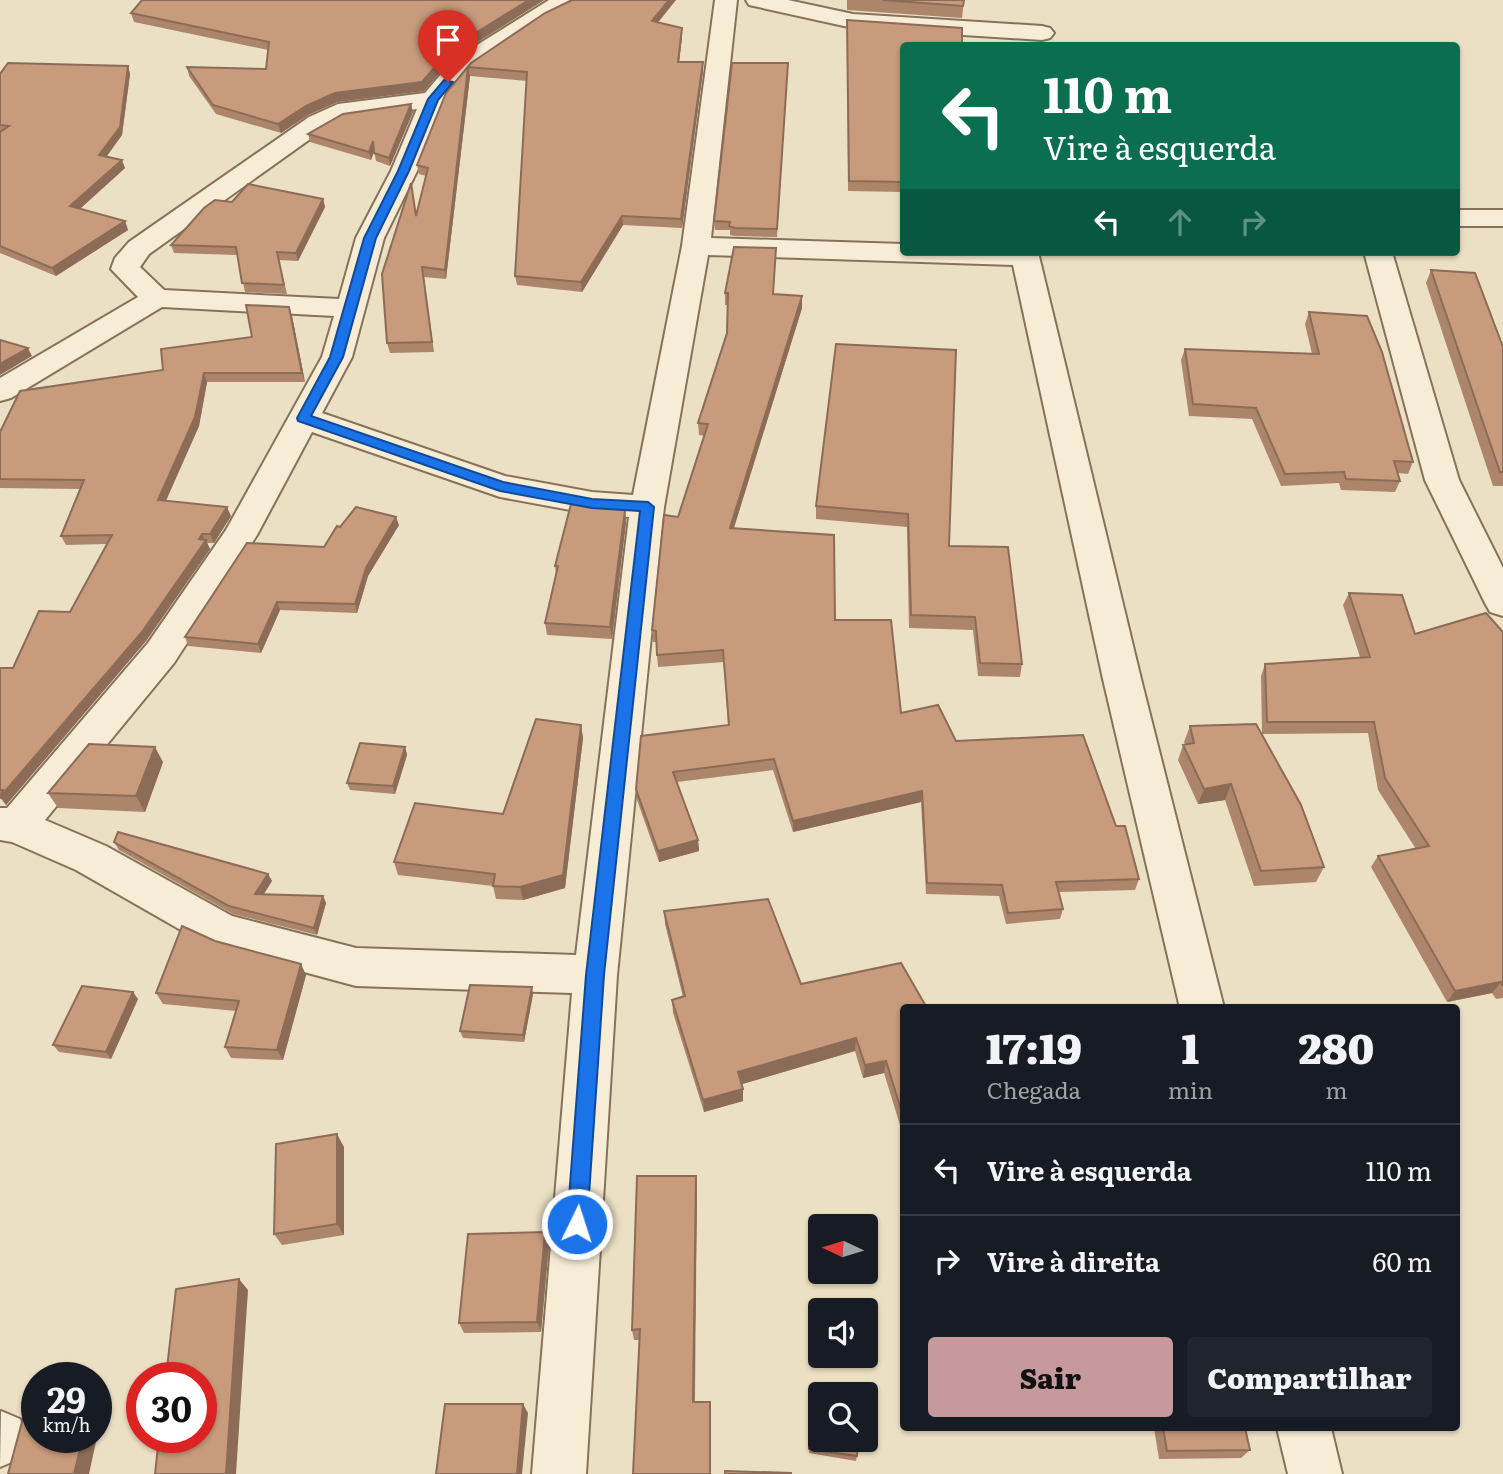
<!DOCTYPE html>
<html lang="pt">
<meta charset="utf-8">
<style>
:root{--surface:#171b24;--page:#20242c;--text:#f1f3f6;--muted:#9ea1a6;--line:#363941;--accent:#c69a9d}
body{margin:0;font-family:Literata,serif;background:var(--page);color:var(--text);height:100vh;display:flex;flex-direction:column;font-size:26px;white-space:nowrap}
*{box-sizing:border-box;margin:0}
p{font-size:23px;color:var(--muted)}
.icon{flex:none;width:38px;height:38px;fill:none;stroke:currentColor;stroke-width:2;stroke-linecap:round;stroke-linejoin:round}
.map{position:relative;flex:1;overflow:hidden}
.side{position:absolute;left:900px;top:1004px;width:560px;height:427px;display:flex;flex-direction:column;background:var(--surface);border-radius:7px;box-shadow:0 2px 5px #0004}
.side>*{flex:none}
.banner{position:absolute;left:900px;top:42px;width:560px;height:214px;border-radius:7px;box-shadow:0 2px 5px #0004;background:#0b6e4f;color:#fff;overflow:hidden}
.needle{width:46px;rotate:274deg}
.fabs{position:absolute;left:808px;top:1214px;display:grid;gap:14px}
.fabs a{display:grid;place-items:center;width:70px;height:70px;border-radius:7px;background:var(--surface);box-shadow:0 2px 5px #0004;font-size:35px}
.speed{position:absolute;left:21px;top:1362px;display:flex;gap:14px;font-size:35px;font-weight:700;text-align:center}
.speed>*{display:grid;place-content:center;width:91px;height:91px;border-radius:50%;background:var(--surface);box-shadow:0 2px 5px #0004;line-height:1}
.speed small{font-size:18px;font-weight:400}
.speed .limit{border:10px solid #d22;background:#fff;color:#111}
.pin{position:absolute;display:grid;place-items:center;width:60px;height:60px;color:#fff;margin:-72px -30px;border-radius:50% 50% 50% 0;rotate:-45deg;box-shadow:0 0 7px #0007}
.pin .icon{rotate:45deg}
.me{position:absolute;width:77px;margin:-38px;rotate:4deg;stroke-linejoin:round;filter:drop-shadow(0 0 5px #0008)}
.turn{display:flex;align-items:center;gap:24px;height:147px;padding:0 28px;font-size:32px}
.turn .icon{width:91px;height:91px;stroke-width:2.5}
.turn b{display:block;font-size:49px;line-height:60px}
.lanes{display:flex;align-items:center;height:66px;padding:0 28px;background:#0003;justify-content:center;gap:35px;direction:ltr}
.lanes .off{opacity:.35}
.eta{display:flex;justify-content:space-evenly;align-items:center;height:119px;text-align:center}
.eta b{font-size:42px;font-weight:800;line-height:49px}
.primary-button{display:flex;gap:14px;margin-top:auto;padding:14px 28px}
.primary-button a{flex:1;height:80px;border-radius:7px;background:var(--accent);color:#111;font-size:28px;font-weight:800;line-height:80px;text-align:center}
.primary-button a+a{background:var(--page);color:var(--text)}
ul{padding:0;list-style:none}
li{display:flex;align-items:center;gap:21px;height:91px;padding:0 28px;border-top:2px solid var(--line)}
li div{flex:1}
li b{display:block;font-size:26px}
li em{font-style:normal}
.map>svg:first-child{display:block}
</style>
<div class="map">
<svg width="1503" height="1474" viewBox="0 0 1503 1474">
<rect width="100%" height="100%" fill="#ece0c4"/>
<g fill="none" stroke-linecap="round" stroke-linejoin="round">
<defs>
<g id="minor">
<path d="M549 0H577L574 5 545 20 471 70 445 101 417 171 384 238 352 357 322 413 505 476 592 492 633 495 682 246 715 0H737L711 238 903 244V252H1038L1141 679 1224 1008H1180L1103 679 1013 265 708 255 664 507 617 975 586 1474H532L572 993 356 986 222 950 207 945 76 870 12 842 0 840V808H7L148 643 226 530 322 357 334 316 162 307 11 398 0 401V378L138 297 111 269 115 258 129 242 309 117 338 104 425 93 453 60ZM417 109 391 171 356 238 339 299 164 290 140 267 149 254 327 127 344 119ZM312 432 500 497 592 514 629 517 576 955 356 948 232 916 106 846 45 820 174 663 257 535Z"/>
<polygon points="746,0 788,0 853,14 1042,26 1050,28 1054,33 1050,38 1042,40 853,28 749,5"/>
<rect x="1456" y="210" width="47" height="16"/>
<polygon points="1364,252 1392,252 1459,480 1503,568 1503,616 1490,612 1485,603 1425,480"/>
<polygon points="1,1411 20,1419 28,1438 19,1459 0,1467"/>
<polygon points="1277,1428 1331,1428 1342,1474 1288,1474"/>
</g>
</defs>
<use href="#minor" stroke="#86725b" stroke-width="4"/>
<use href="#minor" fill="#f7edd7" fill-rule="evenodd"/>
</g>
<g fill="#ac856b">
<polygon points="142,0 544,0 452,58 424,91 337,102 308,115 281,133 216,114 189,76 187,67 266,69 268,50 134,22 131,13"/>
<polygon points="847,0 964,0 962,18 847,10"/>
<polygon points="658,23 682,28 682,37 679,62 703,62 703,71 682,228 623,225 582,292 517,285 515,276 527,81 470,76 446,279 424,277 434,352 390,353 387,343 426,176 419,174 417,165 446,93 471,63"/>
<polygon points="847,29 903,46 903,192 848,191"/>
<polygon points="788,63 777,237 735,236 730,235 730,230 715,230 714,221"/>
<polygon points="128,66 130,74 122,135 106,157 125,168 80,209 125,221 128,230 56,276 0,253 0,74"/>
<polygon points="413,112 390,166 376,161 374,152 371,160 310,142 308,134"/>
<polygon points="323,199 325,207 298,261 279,260 287,294 245,292 237,255 174,253 171,245 232,202"/>
<polygon points="775,260 773,294 802,296 802,308 734,528 835,620 901,713 956,741 1116,826 1139,879 1135,890 1059,892 1063,909 1060,919 1006,924 999,896 926,894 921,802 793,832 773,770 677,782 698,840 699,851 659,862 637,800 636,789 728,725 724,662 658,667 656,642 653,642 652,630 678,517 705,436 699,435 698,423 727,333 728,305 725,305 725,293"/>
<polygon points="1431,270 1503,347 1503,486 1493,486 1426,283"/>
<polygon points="1309,312 1413,462 1408,474 1398,473 1400,481 1395,492 1341,490 1339,483 1281,486 1252,419 1189,416 1181,360 1185,349 1312,354 1305,324"/>
<polygon points="292,316 305,382 207,382 199,426 166,501 231,516 214,543 207,543 210,549 146,641 6,805 2,799 0,799 0,668 13,668 70,612 107,544 66,545 61,536 80,489 0,488 0,432 252,337"/>
<polygon points="836,344 949,546 1022,664 1020,677 978,676 973,630 909,628 907,527 816,519 816,506"/>
<polygon points="625,510 626,522 612,639 547,635 545,623 556,575 555,566"/>
<polygon points="399,525 368,576 357,613 280,610 261,653 188,646 185,637 324,547 340,527"/>
<polygon points="1349,593 1415,634 1503,632 1503,998 1496,999 1492,993 1447,1002 1371,867 1378,856 1416,849 1378,790 1368,733 1262,734 1324,867 1316,882 1254,886 1225,800 1198,804 1178,760 1183,745 1185,744 1184,742 1190,726 1262,733 1261,676 1265,664 1360,657 1343,605"/>
<polygon points="581,725 583,738 565,888 523,900 496,899 493,886 398,875 394,862 503,814"/>
<polygon points="405,747 407,755 395,794 350,790 347,783"/>
<polygon points="163,762 145,812 58,808 48,793"/>
<polygon points="114,842 268,874 272,881 263,894 323,896 326,903 317,935 233,914 119,850"/>
<polygon points="664,911 801,984 903,1008 903,1135 884,1073 863,1078 855,1051 742,1084 743,1101 704,1112 673,1013 672,1000 683,997 665,924"/>
<polygon points="215,941 306,975 283,1060 231,1058 225,1047 236,1011 163,1004 156,993"/>
<polygon points="533,994 524,1042 463,1038 460,1031"/>
<polygon points="138,999 111,1059 59,1052 53,1045"/>
<polygon points="344,1147 344,1235 282,1245 274,1234"/>
<polygon points="697,1188 695,1402 711,1412 711,1474 639,1340 634,1340 632,1330"/>
<polygon points="549,1244 541,1332 464,1333 459,1323"/>
<polygon points="816,1383 857,1456 856,1461 809,1453"/>
<polygon points="1154,1428 1245,1428 1250,1450 1241,1458 1159,1459"/>
</g>
<g fill="#8c6c57">
<polygon points="529,0 544,0 452,58 424,91 337,102 308,115 281,133 278,124 306,106"/>
<polygon points="669,0 676,0 652,30 652,21"/>
<polygon points="682,28 682,37 678,71 678,62"/>
<polygon points="703,62 703,71 682,228 681,219"/>
<polygon points="128,66 130,74 122,135 102,163 99,155"/>
<polygon points="468,67 470,76 446,279 445,270"/>
<polygon points="411,104 413,112 390,166 389,158"/>
<polygon points="373,141 375,149 371,160 369,152"/>
<polygon points="122,160 125,168 73,215 70,206"/>
<polygon points="323,199 325,207 298,261 296,253"/>
<polygon points="622,216 623,225 582,292 581,282"/>
<polygon points="125,221 128,230 56,276 52,268"/>
<polygon points="802,296 802,308 730,540 730,528"/>
<polygon points="289,307 292,316 305,382 302,373"/>
<polygon points="28,348 32,356 0,375 0,364"/>
<polygon points="204,373 207,382 199,426 162,509 158,500"/>
<polygon points="227,507 231,516 214,543 210,534"/>
<polygon points="625,510 626,522 612,639 610,627"/>
<polygon points="396,517 399,525 368,576 357,613 355,604 366,568"/>
<polygon points="202,534 205,542 206,540 210,549 146,641 6,805 0,797 199,539"/>
<polygon points="277,602 280,610 261,653 258,644"/>
<polygon points="581,725 583,738 565,888 523,900 520,887"/>
<polygon points="155,747 163,762 145,812 136,796"/>
<polygon points="405,747 407,755 395,794 393,786"/>
<polygon points="1231,784 1225,800 1198,804 1204,789"/>
<polygon points="922,791 921,802 793,832 793,821"/>
<polygon points="698,840 699,851 659,862 658,851"/>
<polygon points="268,874 272,881 259,902 255,894"/>
<polygon points="323,896 326,903 317,935 314,928"/>
<polygon points="301,964 306,975 283,1060 277,1050"/>
<polygon points="1501,982 1492,993 1447,1002 1455,991"/>
<polygon points="532,987 533,994 524,1042 523,1035"/>
<polygon points="133,992 138,999 111,1059 106,1052"/>
<polygon points="856,1038 855,1051 739,1085 738,1072"/>
<polygon points="886,1061 884,1073 863,1078 865,1065"/>
<polygon points="743,1089 743,1101 704,1112 703,1100"/>
<polygon points="337,1134 344,1147 344,1235 337,1224"/>
<polygon points="696,1176 697,1188 694,1412 693,1402"/>
<polygon points="545,1232 549,1244 541,1332 537,1322"/>
<polygon points="239,1279 248,1290 236,1474 226,1474"/>
<polygon points="710,1402 711,1412 711,1474 710,1474"/>
<polygon points="523,1404 528,1413 522,1474 517,1474"/>
<polygon points="96,1409 102,1414 89,1474 74,1474 83,1437 96,1437"/>
</g>
<g fill="#c89b7c" stroke="#8c6c57" stroke-width="2">
<polygon points="142,0 529,0 450,49 422,82 335,93 306,106 278,124 213,105 187,67 266,69 269,42 131,13"/>
<polygon points="572,0 669,0 652,21 682,28 678,62 703,62 681,219 622,216 581,282 515,276 527,72 468,67 445,270 422,267 432,342 387,343 382,274 411,183 416,216 428,168 417,165 446,93 471,63 545,13"/>
<polygon points="883,0 964,0 963,6"/>
<polygon points="847,20 962,28 962,46 903,46 903,182 849,181"/>
<polygon points="8,63 128,66 120,127 99,155 122,160 70,206 125,221 52,268 0,246 0,132 9,126 0,125 0,74"/>
<polygon points="732,63 788,63 777,229 735,228 729,226 730,222 714,221"/>
<polygon points="411,104 389,158 374,153 373,141 369,152 308,134 343,114"/>
<polygon points="248,184 323,199 296,253 277,252 284,285 242,283 236,247 171,245 204,208 215,200 232,202"/>
<polygon points="734,247 776,248 773,294 802,296 730,528 834,535 835,620 891,620 901,713 938,705 956,741 1083,735 1116,826 1125,826 1139,879 1056,882 1063,909 1008,913 1002,885 927,883 922,791 793,821 774,759 673,772 698,840 658,851 636,789 641,736 729,725 723,650 657,655 656,631 652,630 664,515 678,517 708,424 698,423 727,333 728,293 725,293"/>
<polygon points="1431,270 1475,273 1503,347 1503,472 1500,472"/>
<polygon points="246,305 289,307 302,373 204,373 195,417 158,500 227,507 210,534 202,534 199,539 206,540 142,632 0,797 3,790 0,790 0,668 13,668 39,611 70,612 112,535 61,536 84,480 0,479 0,432 20,391 163,370 161,349 252,337"/>
<polygon points="1309,312 1367,316 1382,352 1413,462 1394,461 1400,481 1346,479 1344,472 1285,474 1256,408 1193,404 1185,349 1319,354"/>
<polygon points="0,340 28,348 0,364"/>
<polygon points="836,344 956,350 949,546 1008,547 1022,664 980,663 975,617 911,615 908,514 816,506"/>
<polygon points="571,504 625,510 610,627 545,623 558,566 555,566"/>
<polygon points="356,507 396,517 366,568 355,604 277,602 258,644 185,637 247,543 324,547 337,526 340,527"/>
<polygon points="1349,593 1402,595 1415,634 1486,613 1503,632 1503,986 1501,982 1455,991 1378,856 1429,846 1385,778 1374,722 1267,722 1265,664 1370,657"/>
<polygon points="536,719 581,725 563,875 520,887 493,886 495,874 394,862 415,803 503,814"/>
<polygon points="1256,724 1301,805 1324,867 1261,871 1231,784 1204,789 1183,745 1194,743 1190,726"/>
<polygon points="360,743 405,747 393,786 347,783"/>
<polygon points="89,744 155,747 136,796 48,793"/>
<polygon points="118,832 268,874 255,894 323,896 314,928 229,906 114,842"/>
<polygon points="768,899 801,984 901,963 927,1008 903,1008 903,1116 886,1061 865,1065 856,1038 738,1072 743,1089 703,1100 672,1000 685,996 664,911"/>
<polygon points="182,926 215,941 301,964 277,1050 225,1047 239,1001 156,993"/>
<polygon points="470,985 532,987 523,1035 460,1031"/>
<polygon points="82,986 133,992 106,1052 53,1045"/>
<polygon points="337,1134 337,1224 274,1234 276,1144"/>
<polygon points="637,1176 696,1176 693,1402 710,1402 710,1474 633,1474 640,1329 632,1330"/>
<polygon points="545,1232 537,1322 459,1323 468,1234"/>
<polygon points="239,1279 226,1474 155,1474 159,1437 201,1437 201,1377 166,1377 176,1289"/>
<polygon points="816,1383 862,1390 862,1395 821,1395 821,1440 858,1440 857,1456 809,1449"/>
<polygon points="445,1404 523,1404 517,1474 436,1474"/>
<polygon points="26,1407 37,1407 37,1437 83,1437 74,1474 8,1474"/>
<polygon points="1163,1428 1245,1428 1250,1450 1167,1451"/>
<polygon points="725,1471 791,1473 791,1474 725,1474"/>
</g>
<polygon fill="#1a73e8" stroke="#114b97" stroke-width="2" points="444,80 453,82 438,100 409,171 376,238 343,357 311,416 503,482 592,499 648,502 654,507 604,975 587,1224 584,1232 577,1234 570,1232 567,1224 586,975 640,511 592,508 500,491 298,421 297,418 330,357 364,238 398,171 428,99"/>
</svg>
<div class="fabs">
<a><svg class="needle" viewBox="-14 -14 28 28"><path d="M0-13l5 13h-10z" fill="#e53935"/><path d="M0 13l5-13h-10z" fill="#9ea1a6"/></svg></a>
<a><svg class="icon" aria-label="sound" viewBox="0 0 24 24"><path d="M4 9h4l5-4v14l-5-4H4zM17 9q2 3 0 6"/></svg></a>
<a><svg class="icon" aria-label="search" viewBox="0 0 24 24"><circle cx="10" cy="10" r="6"/><path d="M15 15l6 6"/></svg></a>
</div>
<div class="speed"><div>29<small>km/h</small></div><div class="limit">30</div></div>
<div class="pin" style="left:448px;top:82px;background:#d93025"><svg class="icon" aria-label="arrive" viewBox="0 0 24 24"><path d="M6 21V4h12l-3 4 3 4H6"/></svg></div>
<svg class="me" style="left:577px;top:1224px" viewBox="-20 -20 40 40"><circle r="17" fill="#1a73e8" stroke="#fff" stroke-width="3"/><path d="M0-11L8 9 0 5-8 9z" fill="#fff"/></svg>
<div class="banner">
<div class="turn"><svg class="icon" aria-label="left" viewBox="0 0 24 24"><path d="M17 20v-9H6M10 6l-5 5 5 5"/></svg><div><b>110 m</b>Vire à esquerda</div></div>
<div class="lanes"><svg class="icon" aria-label="left" viewBox="0 0 24 24"><path d="M17 20v-9H6M10 6l-5 5 5 5"/></svg><svg class="icon off" aria-label="ahead" viewBox="0 0 24 24"><path d="M12 20V5M6 11l6-6 6 6"/></svg><svg class="icon off" aria-label="right" viewBox="0 0 24 24"><path d="M7 20v-9h11M14 6l5 5-5 5"/></svg></div>
</div>
<section class="side">
<div class="eta">
<div><b>17:19</b><p>Chegada</p></div>
<div><b>1</b><p>min</p></div>
<div><b>280</b><p>m</p></div>
</div>
<ul>
<li><svg class="icon" aria-label="left" viewBox="0 0 24 24"><path d="M17 20v-9H6M10 6l-5 5 5 5"/></svg><div><b>Vire à esquerda</b></div><em>110 m</em></li>
<li><svg class="icon" aria-label="right" viewBox="0 0 24 24"><path d="M7 20v-9h11M14 6l5 5-5 5"/></svg><div><b>Vire à direita</b></div><em>60 m</em></li>
</ul>
<div class="primary-button"><a>Sair</a><a>Compartilhar</a></div>
</section>
</div>
